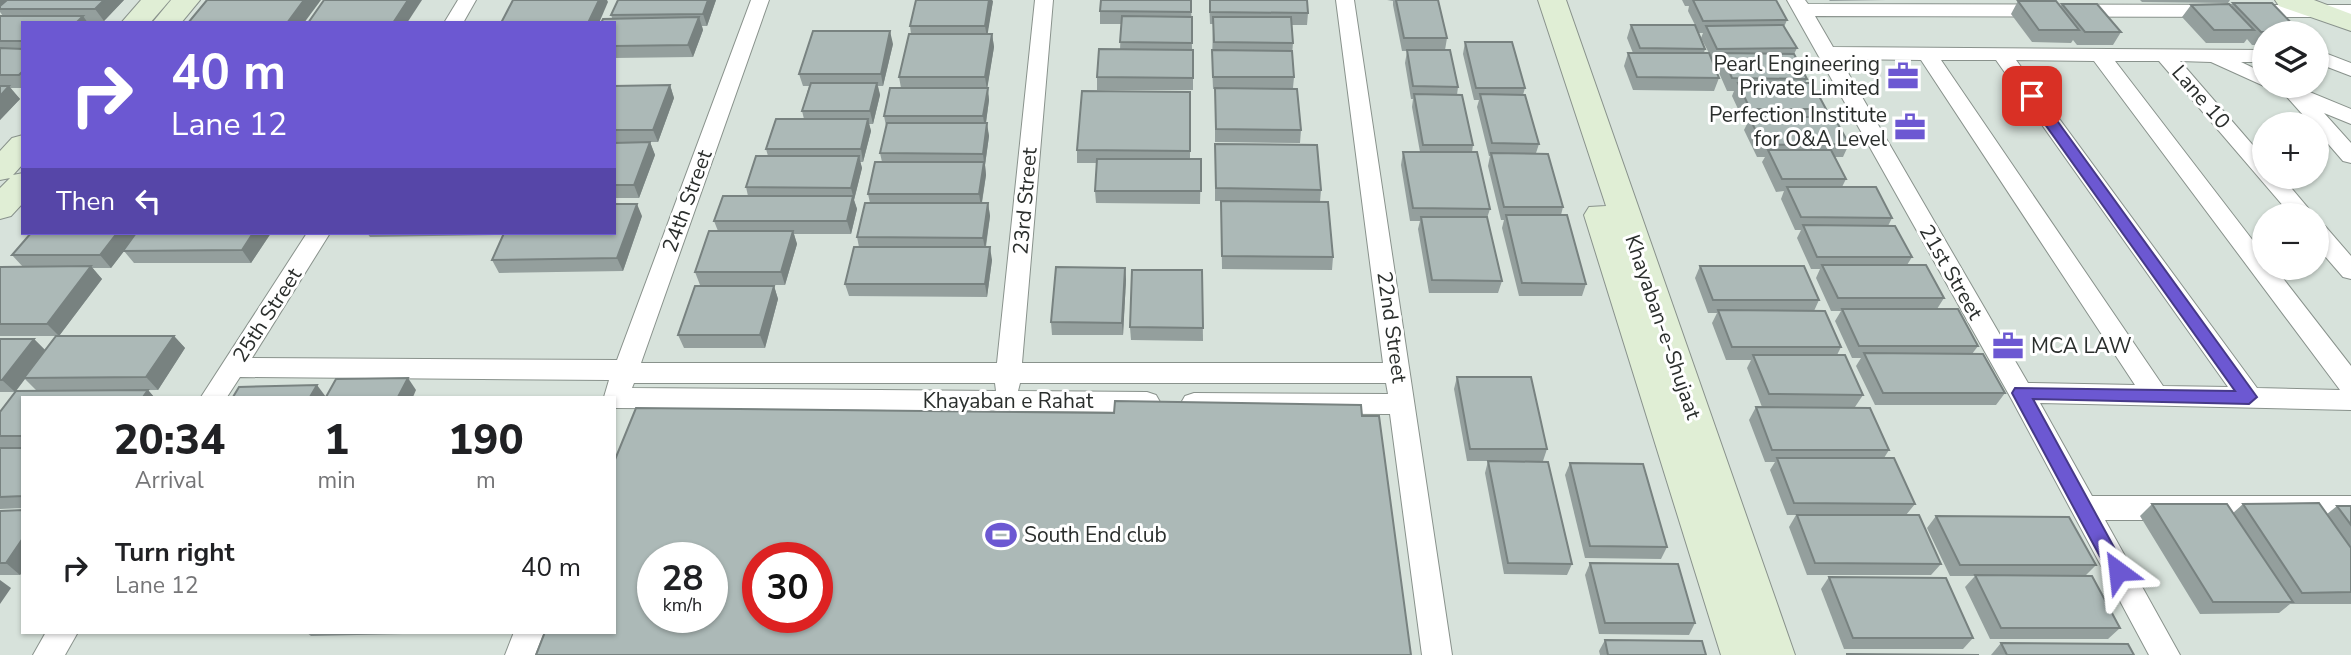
<!DOCTYPE html>
<meta charset="utf-8">
<style>
:root{--surface:#fff;--page:#f6f6f6;--text:#202124;--muted:#757577}
body{margin:0;font-family:"Nunito Sans",sans-serif;background:var(--page);color:var(--text);height:100vh;display:flex;flex-direction:column;font-size:26px;white-space:nowrap}
*{box-sizing:border-box;margin:0}
p{font-size:23px;color:var(--muted)}
.icon{flex:none;width:38px;height:38px;fill:none;stroke:currentColor;stroke-width:2;stroke-linecap:round;stroke-linejoin:round}
.map{position:relative;flex:1;overflow:hidden}
.sheet{position:absolute;left:21px;top:396px;width:595px;height:238px;display:flex;flex-direction:column;background:var(--surface);border-radius:0px;box-shadow:0 2px 5px #0004}
.sheet>*{flex:none}
.guide{position:absolute;left:21px;top:21px;width:595px;height:214px;border-radius:0px;box-shadow:0 2px 5px #0004;background:#6c58d2;color:#fff;overflow:hidden}
.fabs{position:absolute;left:2252px;top:21px;display:grid;gap:14px}
.fabs a{display:grid;place-items:center;width:77px;height:77px;border-radius:50%;background:var(--surface);box-shadow:0 2px 5px #0004;font-size:35px}
.speed{position:absolute;left:637px;top:542px;display:flex;gap:14px;font-size:35px;font-weight:700;text-align:center}
.speed>*{display:grid;place-content:center;width:91px;height:91px;border-radius:50%;background:var(--surface);box-shadow:0 2px 5px #0004;line-height:1}
.speed small{font-size:18px;font-weight:400}
.speed .limit{border:10px solid #d22;background:#fff;color:#111}
.pin{position:absolute;display:grid;place-items:center;width:60px;height:60px;color:#fff;margin:-30px;border-radius:14px;box-shadow:0 4px 10px #0006}
.me{position:absolute;width:77px;margin:-38px;rotate:330deg;stroke-linejoin:round;filter:drop-shadow(0 0 5px #0008)}
.turn{display:flex;align-items:center;gap:24px;height:147px;padding:0 35px;font-size:32px}
.turn .icon{width:91px;height:91px;stroke-width:2.5}
.turn b{display:block;font-size:49px;line-height:60px}
.then{display:flex;align-items:center;height:66px;padding:0 35px;background:#0003;gap:14px;font-size:26px}
.eta{display:flex;justify-content:space-evenly;align-items:center;height:119px;text-align:center}
.eta b{font-size:42px;font-weight:800;line-height:49px}
ul{padding:0;list-style:none}
li{display:flex;align-items:center;gap:21px;height:105px;padding:0 35px}
li div{flex:1}
li b{display:block;font-size:26px}
li em{font-style:normal}
.map>svg:first-child{display:block}
</style>
<div class="map">
<svg width="2351" height="655" viewBox="0 0 2351 655">
<rect width="100%" height="100%" fill="#d7e2db"/>
<g fill="none" stroke-linecap="round" stroke-linejoin="round">
<defs>
<g id="street">
<polygon points="458,0 476,0 463,23 444,23"/>
<path d="M751 0H769L641 363H997L1035 0H1053L1022 363H1383L1336 0H1354L1452 655H1422L1390 414 1194 413 1185 410 1181 403 1185 396 1194 393 1388 394 1386 383H1020L1018 391 1147 392 1156 395 1160 402 1156 409 1147 412 616 408 614 397H604L609 380 240 377 227 397H201L307 233H330L252 358 617 360ZM634 383H995L996 391 632 388Z"/>
<path d="M1787 0H1805L1808 4 2351 5V17L1815 16 1833 47 2264 50V62H2241L2264 73V86L2211 62 2180 61 2264 158V177H2282L2314 215H2291L2159 61H2115L2264 255V268H2275L2351 366V410L2040 403 2092 496H2351V520H2105L2180 655H2149L2012 400ZM1840 59 1921 60 2135 385 2028 383ZM1941 60H1996L2228 387 2163 386ZM2016 60 2094 61 2340 390 2257 388Z"/>
<polygon points="2317,50 2351,63 2351,76 2317,63"/>
<polygon points="2268,86 2295,86 2351,109 2351,124 2324,113 2351,143 2351,163 2343,161 2317,131 2317,124 2311,124 2287,97"/>
<polygon points="2317,224 2325,226 2351,256 2351,279 2343,277 2317,247"/>
<polygon points="46,632 78,632 65,655 33,655"/>
<polygon points="514,632 544,632 535,655 505,655"/>
</g>
<g id="secondary">
<polygon points="141,0 170,0 150,23 121,23"/>
<polygon points="171,0 200,0 181,23 152,23"/>
<polygon points="1538,0 1566,0 1795,655 1721,655 1584,215 1589,207 1606,206"/>
<polygon points="2275,0 2314,0 2351,14 2351,31 2279,6"/>
<polygon points="23,135 23,164 13,175 23,173 23,203 11,216 0,219 0,188 10,178 0,180 0,151 12,138"/>
</g>
</defs>
<use href="#street" stroke="#89928c" stroke-width="2"/>
<use href="#secondary" stroke="#89928c" stroke-width="2"/>
<use href="#street" fill="#fff" fill-rule="evenodd"/>
<use href="#secondary" fill="#e0eed5" fill-rule="evenodd"/>
</g>
<g fill="#949f9d">
<polygon points="0,0 124,0 104,21 23,23 23,88 10,88 20,99 0,120 0,16 3,16 0,12"/>
<polygon points="716,0 707,26 702,26 703,30 693,57 614,58 614,23 611,15"/>
<polygon points="1191,0 1192,50 1193,50 1193,90 1097,90 1097,77 1120,50 1121,24 1100,24 1100,11"/>
<polygon points="1209,0 1308,13 1307,25 1291,25 1293,43 1292,55 1294,77 1293,88 1301,130 1300,143 1215,142 1215,89 1213,89 1212,63 1213,24 1210,24"/>
<polygon points="1387,0 1438,0 1447,38 1445,50 1458,87 1457,95 1473,145 1472,152 1490,209 1487,218 1502,281 1498,293 1429,293 1418,229 1420,221 1410,221 1401,165 1403,152 1420,152 1412,107 1413,99 1411,99 1405,63 1407,51 1402,51 1393,5 1393,1"/>
<polygon points="1682,0 1776,0 1787,20 1784,27 1797,48 1794,54 1807,79 1805,83 1826,109 1822,117 1849,144 1843,157 1835,157 1846,179 1842,187 1892,218 1888,226 1912,257 1907,265 1944,298 1937,309 1978,346 1972,354 2005,393 1996,405 1875,405 1856,366 1861,358 1852,358 1835,321 1841,311 1831,311 1816,278 1820,269 1811,269 1797,238 1801,230 1795,230 1781,199 1784,191 1776,192 1762,162 1765,157 1757,157 1744,130 1748,122 1744,122 1732,96 1734,91 1727,91 1716,66 1718,62 1712,62 1719,78 1714,91 1633,90 1624,66 1628,53 1633,53 1627,38 1631,25 1705,49 1704,53 1709,53 1701,38 1703,33 1699,33 1688,11 1689,6 1685,6"/>
<polygon points="1829,0 1886,0 1830,1"/>
<polygon points="2140,0 2230,0 2228,3 2142,2"/>
<polygon points="993,1 987,34 992,34 994,47 987,88 989,100 986,123 989,136 985,165 986,175 982,203 988,203 990,216 986,247 992,260 987,297 849,296 845,284 859,247 857,237 870,203 868,194 882,162 880,153 886,126 884,116 901,88 899,77 911,34 910,26"/>
<polygon points="2018,1 2060,7 2062,4 2121,32 2113,45 2077,45 2073,40 2071,43 2032,42 2011,14"/>
<polygon points="2233,3 2300,32 2299,33 2264,33 2264,45 2252,45 2247,39 2244,43 2206,43 2182,17 2191,5 2231,7"/>
<polygon points="1465,42 1525,88 1523,95 1539,144 1536,153 1563,207 1561,215 1586,284 1582,296 1519,296 1502,228 1504,220 1501,220 1488,166 1490,156 1489,156 1477,107 1479,100 1474,100 1463,54"/>
<polygon points="893,44 883,86 878,86 880,95 873,124 869,124 871,131 863,162 860,162 862,168 854,200 857,209 851,234 794,234 797,244 785,285 700,285 695,272 718,231 714,221 748,196 746,187 768,156 766,149 804,119 802,111 809,86 803,86 799,74"/>
<polygon points="670,85 674,98 658,142 650,142 655,155 639,198 614,198 614,86"/>
<polygon points="1190,92 1190,159 1201,159 1200,204 1096,203 1095,191 1097,163 1077,163 1077,150"/>
<polygon points="1215,144 1321,190 1320,202 1333,257 1332,270 1222,269 1221,201 1215,201"/>
<polygon points="642,216 623,271 499,273 492,260"/>
<polygon points="31,233 271,233 251,263 134,263 124,251 111,268 92,268 102,279 59,336 0,336 0,267 23,267 12,255"/>
<polygon points="367,233 496,233 495,235 370,237"/>
<polygon points="1700,266 1819,300 1814,311 1841,347 1837,355 1863,395 1855,407 1762,407 1747,368 1751,360 1726,360 1712,323 1717,313 1708,313 1695,278"/>
<polygon points="1125,268 1126,280 1123,335 1052,335 1051,322"/>
<polygon points="1202,270 1203,341 1131,340 1130,327"/>
<polygon points="774,286 778,299 765,348 684,348 678,335"/>
<polygon points="174,336 185,348 158,390 37,391 25,379 16,391 148,390 154,397 23,397 23,508 0,509 0,412 15,392 0,392 0,339 34,339 46,351"/>
<polygon points="1457,377 1547,449 1543,461 1467,461 1454,389"/>
<polygon points="1756,407 1889,450 1884,458 1915,504 1906,515 1941,564 1931,575 1807,575 1789,527 1796,515 1787,515 1770,470 1775,462 1765,462 1749,420"/>
<polygon points="1488,461 1572,564 1567,575 1504,574 1485,473"/>
<polygon points="1570,463 1667,547 1661,559 1585,558 1565,475"/>
<polygon points="2152,504 2233,513 2243,504 2327,514 2337,506 2351,506 2351,604 2290,604 2279,613 2200,614 2140,516"/>
<polygon points="23,510 23,571 20,575 0,575 0,511"/>
<polygon points="1936,516 2096,565 2085,576 2120,628 2108,639 1990,639 1965,587 1975,576 1950,576 1927,528"/>
<polygon points="1590,563 1695,623 1689,635 1599,634 1585,575"/>
<polygon points="1829,577 1973,638 1963,649 1844,649 1821,589"/>
<polygon points="306,632 495,632 311,636"/>
<polygon points="1605,640 1706,655 1600,655 1599,651"/>
<polygon points="2001,643 2134,655 1991,655"/>
</g>
<g fill="#788280">
<polygon points="0,0 11,0 0,9"/>
<polygon points="104,0 124,0 104,21 95,9"/>
<polygon points="304,0 321,0 304,23 287,23"/>
<polygon points="408,0 422,0 407,23 393,23"/>
<polygon points="599,0 607,0 608,2 599,23 588,23"/>
<polygon points="708,0 716,0 707,26 703,14"/>
<polygon points="989,0 992,0 993,1 987,38 985,26"/>
<polygon points="83,16 88,23 76,23"/>
<polygon points="699,17 703,30 693,57 688,45"/>
<polygon points="890,31 893,44 883,86 881,74"/>
<polygon points="992,34 994,47 987,90 985,77"/>
<polygon points="877,83 880,95 873,124 870,111"/>
<polygon points="670,85 674,98 658,142 653,130"/>
<polygon points="9,86 20,99 0,120 0,96"/>
<polygon points="988,88 989,100 985,129 983,116"/>
<polygon points="868,119 871,131 863,162 861,149"/>
<polygon points="987,123 989,136 985,165 986,175 981,207 979,194 984,163 983,154"/>
<polygon points="650,142 655,155 639,198 634,185"/>
<polygon points="859,156 862,168 854,200 857,209 851,234 847,221 853,196 851,188"/>
<polygon points="988,203 990,216 985,250 983,238"/>
<polygon points="637,204 642,216 623,271 617,258"/>
<polygon points="793,231 797,244 785,285 781,272"/>
<polygon points="117,233 138,233 111,268 100,255"/>
<polygon points="253,233 271,233 251,263 242,250"/>
<polygon points="990,247 992,260 987,297 985,284"/>
<polygon points="91,266 102,279 59,336 47,324"/>
<polygon points="1125,268 1126,280 1123,335 1122,323"/>
<polygon points="774,286 778,299 765,348 760,335"/>
<polygon points="174,336 185,348 158,390 146,377"/>
<polygon points="34,339 46,351 15,392 2,380"/>
<polygon points="408,378 416,390 413,397 398,397"/>
<polygon points="317,385 326,397 310,397"/>
<polygon points="148,390 154,397 143,397"/>
<polygon points="23,538 23,571 20,575 6,563"/>
<polygon points="0,580 11,588 0,604"/>
</g>
<g fill="#acb9b7" stroke="#788280" stroke-width="2" fill-rule="evenodd">
<polygon points="7,0 104,0 95,9 0,9 0,6"/>
<polygon points="207,0 304,0 287,23 188,23"/>
<polygon points="324,0 408,0 393,23 308,23"/>
<polygon points="513,0 599,0 588,23 501,23"/>
<polygon points="618,0 708,0 703,14 611,15"/>
<polygon points="916,0 989,0 985,26 910,26"/>
<polygon points="1101,0 1191,0 1191,12 1100,11"/>
<polygon points="1210,0 1307,0 1308,13 1210,12"/>
<polygon points="1396,0 1438,0 1447,38 1404,38"/>
<polygon points="1693,0 1776,0 1787,20 1703,21"/>
<polygon points="2018,1 2056,1 2079,30 2039,30"/>
<polygon points="2233,3 2272,3 2300,32 2261,32"/>
<polygon points="2062,4 2097,4 2121,32 2085,32"/>
<polygon points="2229,4 2254,30 2214,30 2191,5"/>
<polygon points="0,16 83,16 76,23 23,23 23,41 0,41"/>
<polygon points="1122,16 1192,17 1192,43 1120,42"/>
<polygon points="699,17 688,45 614,46 614,23 601,23 603,19"/>
<polygon points="1213,17 1291,17 1293,43 1214,42"/>
<polygon points="1631,25 1695,25 1705,49 1640,48"/>
<polygon points="1783,25 1797,48 1717,49 1706,26"/>
<polygon points="813,31 890,31 881,74 799,74"/>
<polygon points="909,34 992,34 985,77 899,77"/>
<polygon points="1465,42 1512,42 1525,88 1476,88"/>
<polygon points="0,48 23,49 23,71 19,75 0,75"/>
<polygon points="1099,49 1193,50 1193,78 1097,77"/>
<polygon points="1212,50 1292,51 1294,77 1213,77"/>
<polygon points="1407,50 1450,50 1458,87 1413,86"/>
<polygon points="1628,53 1709,53 1719,78 1637,77"/>
<polygon points="1721,53 1794,54 1807,79 1732,78"/>
<polygon points="811,83 877,83 870,111 802,111"/>
<polygon points="1738,83 1812,83 1826,109 1750,109"/>
<polygon points="670,85 653,130 614,130 614,86"/>
<polygon points="0,86 9,86 0,96"/>
<polygon points="890,88 988,88 983,116 884,116"/>
<polygon points="1215,88 1297,89 1301,130 1216,129"/>
<polygon points="1082,91 1190,92 1190,151 1077,150"/>
<polygon points="1414,94 1462,95 1473,145 1423,145"/>
<polygon points="1480,94 1525,95 1539,144 1492,143"/>
<polygon points="1749,117 1834,117 1849,144 1763,145"/>
<polygon points="776,119 868,119 861,149 766,149"/>
<polygon points="887,123 987,123 983,154 880,153"/>
<polygon points="650,142 634,185 614,185 614,143"/>
<polygon points="1215,144 1317,145 1321,190 1216,188"/>
<polygon points="1768,150 1831,150 1846,179 1782,179"/>
<polygon points="1403,152 1477,152 1490,209 1413,208"/>
<polygon points="1491,153 1548,154 1563,207 1504,207"/>
<polygon points="756,156 859,156 851,188 746,187"/>
<polygon points="1097,159 1201,159 1201,191 1095,191"/>
<polygon points="875,162 984,162 979,194 868,194"/>
<polygon points="1787,187 1876,187 1892,218 1801,217"/>
<polygon points="723,196 853,196 847,221 714,221"/>
<polygon points="1221,201 1328,202 1333,257 1222,256"/>
<polygon points="865,203 988,203 983,238 857,237"/>
<polygon points="614,204 637,204 617,258 492,260 504,233 614,233"/>
<polygon points="1506,215 1567,215 1586,284 1522,283"/>
<polygon points="1421,217 1487,217 1502,281 1432,280"/>
<polygon points="1803,225 1895,226 1912,257 1817,257"/>
<polygon points="709,231 793,231 781,272 695,272"/>
<polygon points="31,233 117,233 100,255 12,255"/>
<polygon points="136,233 253,233 242,250 123,251"/>
<polygon points="854,247 990,247 985,284 845,284"/>
<polygon points="1822,265 1926,265 1944,298 1838,298"/>
<polygon points="91,266 47,324 0,324 0,267"/>
<polygon points="1700,266 1804,266 1819,300 1713,300"/>
<polygon points="1056,267 1125,268 1122,323 1051,322"/>
<polygon points="1132,270 1202,270 1203,328 1130,327"/>
<polygon points="695,286 774,286 760,335 678,335"/>
<polygon points="1842,309 1958,309 1978,346 1859,346"/>
<polygon points="1718,310 1825,311 1841,347 1732,347"/>
<polygon points="56,336 174,336 146,377 24,378"/>
<polygon points="0,339 34,339 2,380 0,380"/>
<polygon points="1864,353 1983,354 2005,393 1883,393"/>
<polygon points="1753,355 1845,355 1863,395 1769,394"/>
<polygon points="1457,377 1531,377 1547,449 1470,449"/>
<polygon points="408,378 398,397 326,397 336,379"/>
<polygon points="317,385 310,397 233,397 239,387"/>
<polygon points="148,390 143,397 23,397 23,436 0,436 0,412 16,391"/>
<path d="M1115 401 1361 405 1362 416H1379L1411 655H536L545 632H614V462L636 408 1114 413ZM653 558H712V618H653ZM758 558H817V618H758Z"/>
<polygon points="1756,407 1870,408 1889,450 1772,450"/>
<polygon points="0,448 23,448 23,496 0,497"/>
<polygon points="1777,458 1894,458 1915,504 1794,503"/>
<polygon points="1488,461 1548,462 1572,564 1508,563"/>
<polygon points="1570,463 1643,464 1667,547 1590,546"/>
<polygon points="2319,503 2351,548 2351,592 2302,593 2243,504"/>
<polygon points="2152,504 2227,504 2293,602 2213,602"/>
<polygon points="2337,506 2351,506 2351,525"/>
<polygon points="23,510 23,538 6,563 0,563 0,511"/>
<polygon points="1797,515 1919,515 1941,564 1815,563"/>
<polygon points="1936,516 2069,517 2096,565 1960,565"/>
<polygon points="1590,563 1678,564 1695,623 1605,623"/>
<polygon points="1975,575 2092,576 2120,628 2001,628"/>
<polygon points="1829,577 1946,578 1973,638 1853,638"/>
<polygon points="1605,640 1702,641 1706,655 1608,655"/>
<polygon points="2001,643 2128,644 2134,655 2007,655"/>
<polygon points="1847,654 1979,655 1847,655"/>
</g>
<polygon fill="#6c58d2" stroke="#463988" stroke-width="2" points="2027,93 2037,93 2257,397 2249,404 2033,399 2127,571 2125,577 2111,577 2012,393 2015,388 2235,391 2027,99"/>
<defs>
<symbol id="office-bare" viewBox="-9 -9 18 18"><path d="M-6-3h4V-5.5h4V-3h4V5H-6ZM-1-4.5V-3h2v-1.5ZM-6 0V1H6V0Z" fill="#6c58d2" stroke="#fff" stroke-width="2.5" paint-order="stroke"/></symbol>
<symbol id="stadium-bare" viewBox="-9 -9 18 18"><path d="M0-5a6.5 5 0 1 0 0 10a6.5 5 0 1 0 0-10ZM-3.5-1.8h7v3.6h-7Z" fill="#6c58d2" stroke="#fff" stroke-width="2.5" paint-order="stroke"/></symbol>
</defs>
<g fill-rule="evenodd">
<use href="#office-bare" x="1881" y="54" width="44" height="44"/>
<use href="#office-bare" x="1888" y="105" width="44" height="44"/>
<use href="#office-bare" x="1986" y="324" width="44" height="44"/>
<use href="#stadium-bare" x="979" y="513" width="44" height="44"/>
</g>
<g text-anchor="middle" dominant-baseline="central" stroke-width="6" stroke-linejoin="round" paint-order="stroke">
<g font-size="21" fill="#2a2e2c" stroke="#fff" text-anchor="end">
<text x="1880" y="64">Pearl Engineering<tspan x="1880" dy="24">Private Limited</tspan></text>
<text x="1887" y="115">Perfection Institute<tspan x="1887" dy="24">for O&amp;A Level</tspan></text>
<text x="2031" y="346" text-anchor="start">MCA LAW</text>
<text x="1024" y="535" text-anchor="start">South End club</text>
</g>
<g font-size="21" fill="#2a2e2c" stroke="#fff">
<text transform="translate(2201 97) rotate(49)">Lane 10</text>
<text transform="translate(687 201) rotate(-70)">24th Street</text>
<text transform="translate(1025 201) rotate(-85)">23rd Street</text>
<text transform="translate(1951 272) rotate(60)">21st Street</text>
<text transform="translate(267 315) rotate(-57)">25th Street</text>
<text transform="translate(1392 327) rotate(82)">22nd Street</text>
<text transform="translate(1663 327) rotate(71)">Khayaban-e-Shujaat</text>
<text x="1008" y="401">Khayaban e Rahat</text>
</g>
</g>
</svg>
<div class="fabs">
<a><svg class="icon" aria-label="layers" viewBox="0 0 24 24"><path d="M12 4l9 5-9 5-9-5zM3 14l9 5 9-5"/></svg></a>
<a>+</a>
<a>−</a>
</div>
<div class="speed"><div>28<small>km/h</small></div><div class="limit">30</div></div>
<div class="pin" style="left:2032px;top:96px;background:#d93025"><svg class="icon" aria-label="arrive" viewBox="0 0 24 24"><path d="M6 21V4h12l-3 4 3 4H6"/></svg></div>
<svg class="me" style="left:2118px;top:571px" viewBox="-20 -20 40 40"><path d="M0-17L14 15 0 8-14 15z" fill="#6c58d2" stroke="#fff" stroke-width="4"/></svg>
<div class="guide">
<div class="turn"><svg class="icon" aria-label="right" viewBox="0 0 24 24"><path d="M7 20v-9h11M14 6l5 5-5 5"/></svg><div><b>40 m</b>Lane 12</div></div>
<div class="then">Then<svg class="icon" aria-label="left" viewBox="0 0 24 24"><path d="M17 20v-9H6M10 6l-5 5 5 5"/></svg></div>
</div>
<section class="sheet">
<div class="eta">
<div><b>20:34</b><p>Arrival</p></div>
<div><b>1</b><p>min</p></div>
<div><b>190</b><p>m</p></div>
</div>
<ul>
<li><svg class="icon" aria-label="right" viewBox="0 0 24 24"><path d="M7 20v-9h11M14 6l5 5-5 5"/></svg><div><b>Turn right</b><p>Lane 12</p></div><em>40 m</em></li>
</ul>
</section>
</div>
